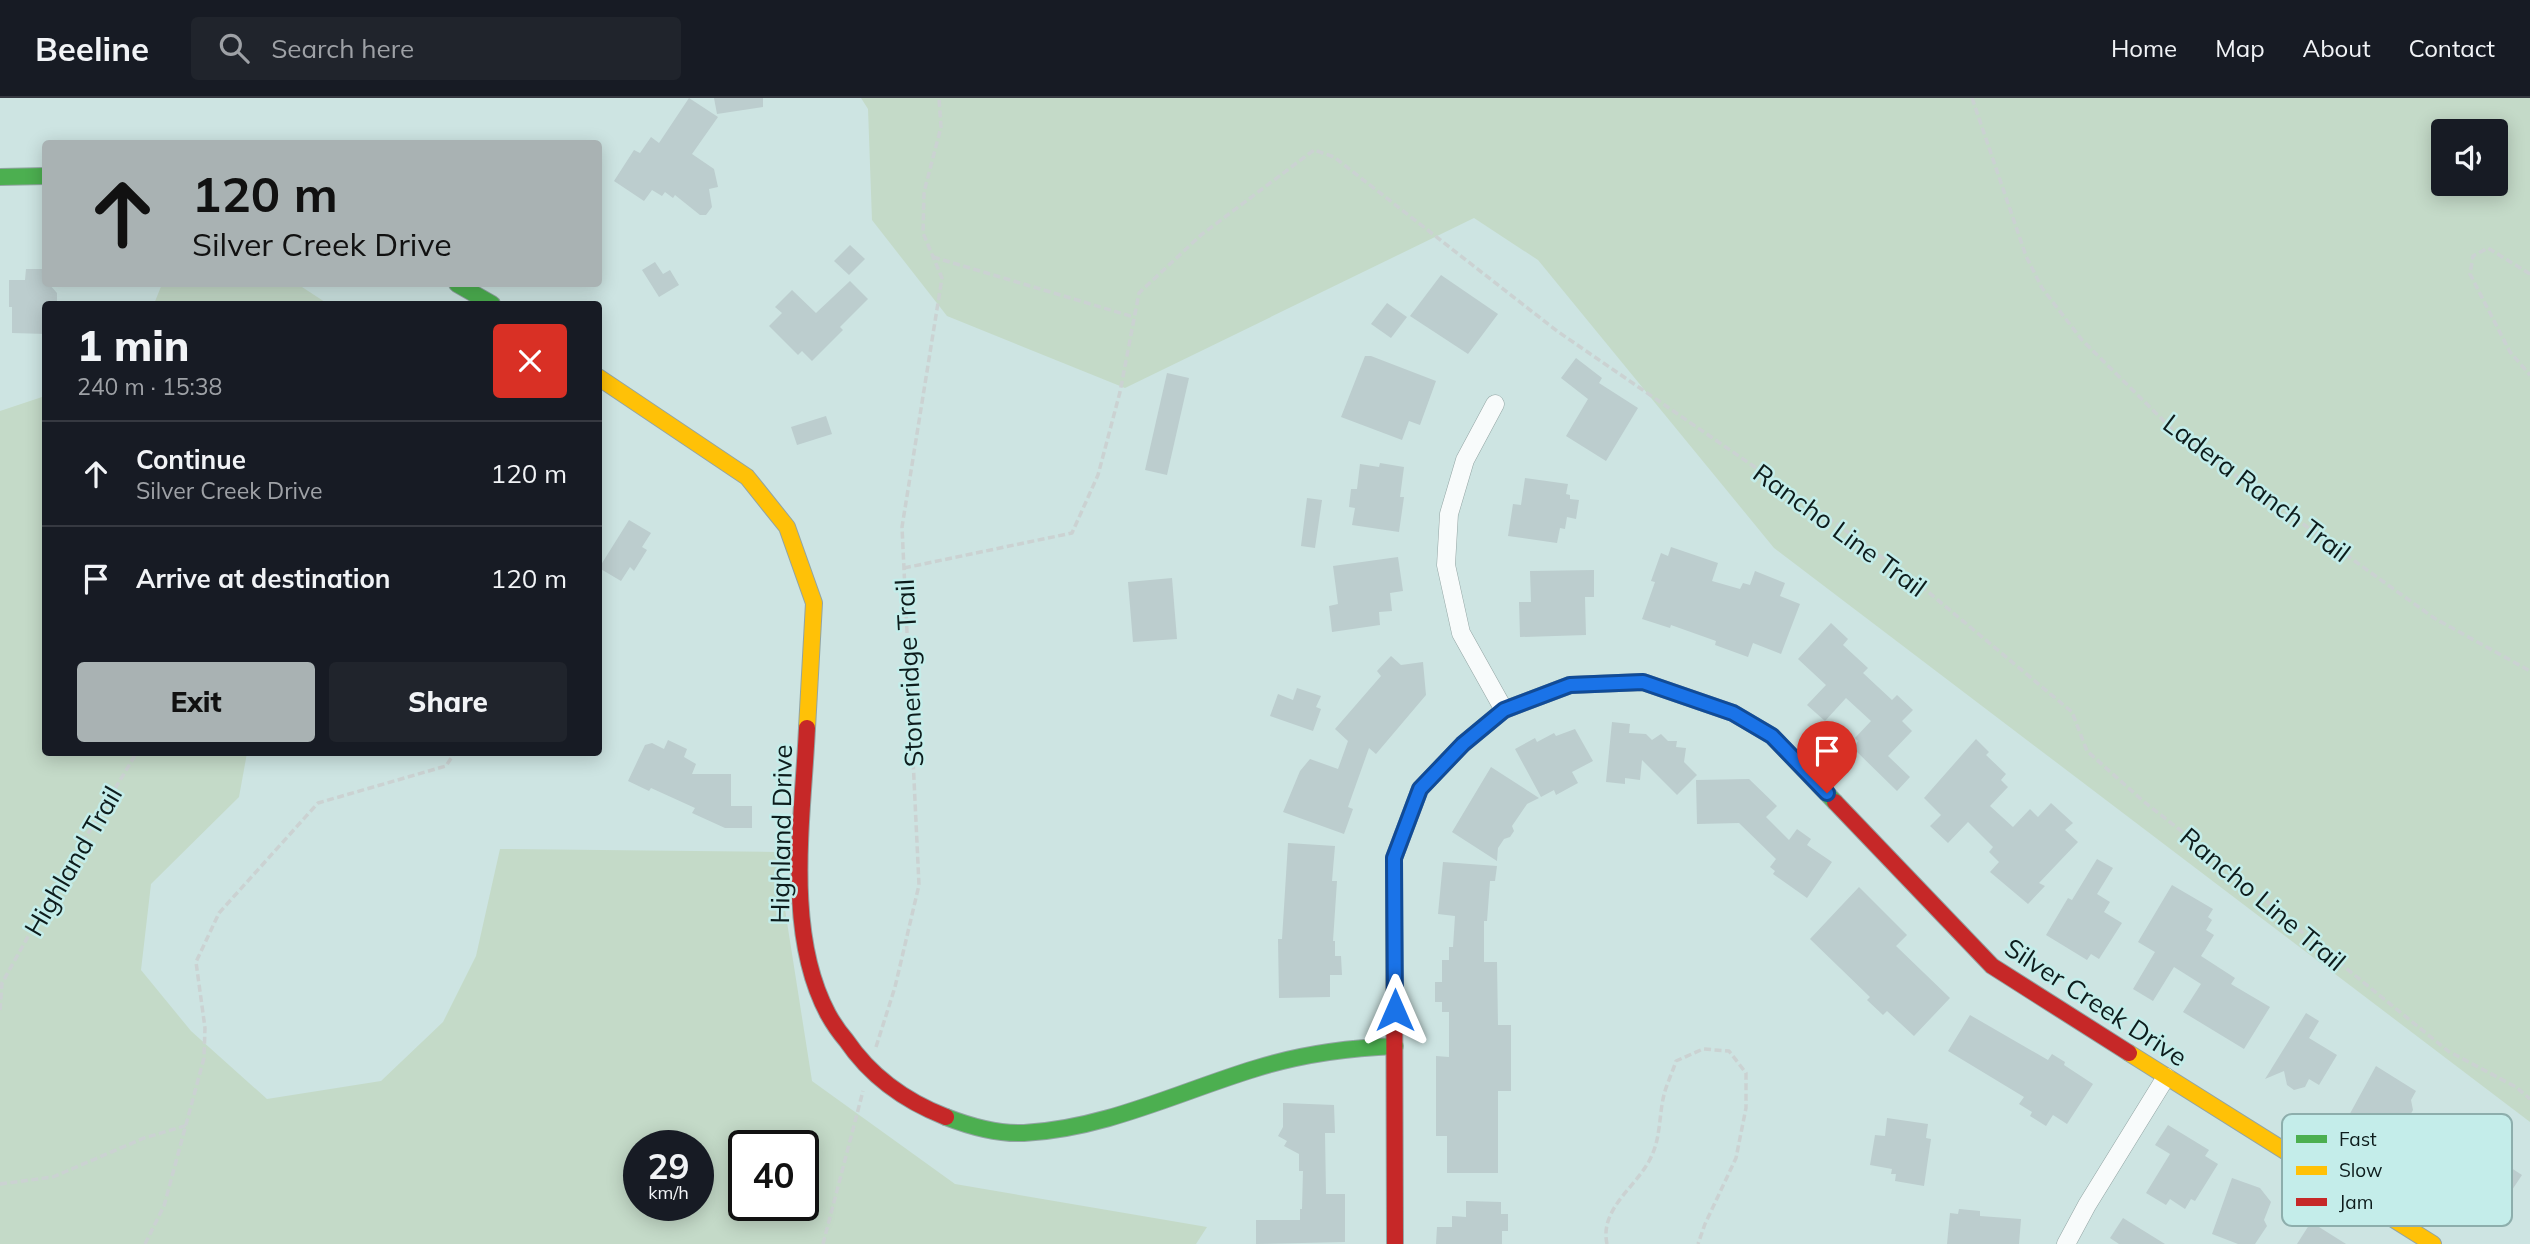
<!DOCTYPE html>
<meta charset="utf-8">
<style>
:root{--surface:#171b24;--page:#20242c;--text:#f1f3f6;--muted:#9ea1a6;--line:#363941;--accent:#a9b2b3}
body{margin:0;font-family:Mulish,sans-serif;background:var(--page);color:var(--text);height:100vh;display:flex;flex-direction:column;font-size:26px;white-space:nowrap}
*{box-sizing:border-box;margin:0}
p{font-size:23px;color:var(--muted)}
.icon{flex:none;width:38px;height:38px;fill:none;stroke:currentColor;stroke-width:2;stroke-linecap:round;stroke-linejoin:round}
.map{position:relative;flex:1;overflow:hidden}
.details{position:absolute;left:42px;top:203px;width:560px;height:455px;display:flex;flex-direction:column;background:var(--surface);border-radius:7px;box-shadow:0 4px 18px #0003}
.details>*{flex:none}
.hud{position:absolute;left:42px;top:42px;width:560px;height:147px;border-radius:7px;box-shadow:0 4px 18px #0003;background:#a9b2b3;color:#111;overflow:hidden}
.fabs{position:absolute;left:2431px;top:21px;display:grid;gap:14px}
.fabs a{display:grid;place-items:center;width:77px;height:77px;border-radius:7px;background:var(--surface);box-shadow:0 4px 18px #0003;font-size:35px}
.speed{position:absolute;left:623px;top:1032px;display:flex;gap:14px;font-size:35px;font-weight:700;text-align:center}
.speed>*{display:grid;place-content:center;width:91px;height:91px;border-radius:50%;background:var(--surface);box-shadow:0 4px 18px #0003;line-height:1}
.speed small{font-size:18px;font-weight:400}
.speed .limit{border:4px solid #111;border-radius:10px;background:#fff;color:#111}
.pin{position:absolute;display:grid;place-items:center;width:60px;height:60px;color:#fff;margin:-72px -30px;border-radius:50% 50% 50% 0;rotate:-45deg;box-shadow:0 0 7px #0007}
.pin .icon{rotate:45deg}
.me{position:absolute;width:77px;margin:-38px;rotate:0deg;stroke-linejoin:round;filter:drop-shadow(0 0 5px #0008)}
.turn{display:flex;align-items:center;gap:24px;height:147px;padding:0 35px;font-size:32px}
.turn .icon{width:91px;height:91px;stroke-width:2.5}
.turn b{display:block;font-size:49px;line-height:60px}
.round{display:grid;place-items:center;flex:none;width:74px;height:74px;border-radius:7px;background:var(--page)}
.head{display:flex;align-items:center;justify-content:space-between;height:119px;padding:0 35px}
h1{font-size:42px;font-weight:800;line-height:52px}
.primary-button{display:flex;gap:14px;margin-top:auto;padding:14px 35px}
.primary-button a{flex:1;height:80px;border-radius:7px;background:var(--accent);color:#111;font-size:28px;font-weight:800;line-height:80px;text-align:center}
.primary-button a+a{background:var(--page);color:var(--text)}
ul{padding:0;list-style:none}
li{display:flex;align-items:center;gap:21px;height:105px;padding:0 35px;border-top:2px solid var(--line)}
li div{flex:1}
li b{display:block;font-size:26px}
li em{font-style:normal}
header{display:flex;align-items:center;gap:42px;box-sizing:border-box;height:98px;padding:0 35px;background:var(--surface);border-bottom:2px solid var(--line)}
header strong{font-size:33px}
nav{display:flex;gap:38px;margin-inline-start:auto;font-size:24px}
.search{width:490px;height:63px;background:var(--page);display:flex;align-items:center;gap:18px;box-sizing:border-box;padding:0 24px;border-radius:7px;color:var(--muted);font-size:26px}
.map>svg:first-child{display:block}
</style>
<header>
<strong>Beeline</strong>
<div class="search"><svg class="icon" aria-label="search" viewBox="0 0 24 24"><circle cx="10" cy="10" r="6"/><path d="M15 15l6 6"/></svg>Search here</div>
<nav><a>Home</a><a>Map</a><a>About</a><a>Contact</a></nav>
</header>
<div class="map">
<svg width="2530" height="1146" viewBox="0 0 2530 1146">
<rect width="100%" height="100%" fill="#cde4e2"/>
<g fill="#c4dac8" fill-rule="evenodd">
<path d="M861 0H2530V1024L1774 450 1538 162 1474 120 1125 290 947 218 872 122 868 11ZM2496 33V86H2443V33Z"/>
<polygon points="162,186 276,186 302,189 328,206 154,206"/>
<path d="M45 298 46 654 247 655 239 699 151 786 141 872 191 933 267 1001 381 983 443 924 476 858 500 751 776 754 812 983 955 1086 1207 1129 1196 1146H0V313ZM698 1048V1108H639V1048ZM803 1048V1108H744V1048Z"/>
</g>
<g fill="#bccdce">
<polygon points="689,0 718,19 692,56 714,71 718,89 709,91 712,109 706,117 700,117 675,97 673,100 665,94 662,98 652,92 644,103 614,83 634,52 640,55 651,39 659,45"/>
<polygon points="714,0 763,0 763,9 717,16"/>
<polygon points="850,147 865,161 849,177 834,163"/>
<polygon points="655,164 663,176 670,172 679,187 659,199 642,172"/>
<polygon points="26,171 46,171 46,186 49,186 57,195 57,206 46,206 46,236 12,235 12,209 9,209 9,182 25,182"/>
<polygon points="1441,177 1498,216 1468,256 1410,218"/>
<polygon points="850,183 868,201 840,229 843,232 812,263 802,253 798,257 769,228 782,215 775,209 792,192 816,215"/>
<polygon points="1387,205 1407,219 1391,240 1371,226"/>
<polygon points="1365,258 1371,258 1436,283 1420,327 1409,323 1402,342 1341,319"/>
<polygon points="1576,260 1602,280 1599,285 1638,310 1606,363 1566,338 1588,301 1561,280"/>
<polygon points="1167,275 1189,280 1167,377 1145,372"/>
<polygon points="826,318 832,336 797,347 791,329"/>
<polygon points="1380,365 1404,369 1400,399 1404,399 1399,434 1352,427 1355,410 1349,409 1351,391 1357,391 1360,366 1379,369"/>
<polygon points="1525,380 1568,386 1566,396 1570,397 1570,401 1579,402 1576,421 1567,419 1565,431 1560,430 1557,445 1508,438 1513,406 1521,407"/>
<polygon points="1307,400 1322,402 1315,450 1301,448"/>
<polygon points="629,422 651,435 642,449 647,452 634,473 630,469 621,483 599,470"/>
<polygon points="1671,449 1718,465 1712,483 1740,491 1743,485 1750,487 1755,473 1785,485 1780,498 1800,506 1781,556 1753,545 1748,559 1715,547 1716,543 1671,527 1670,530 1642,521 1655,484 1651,483 1661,455 1668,458"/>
<polygon points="1398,459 1403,493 1390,495 1392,513 1379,514 1380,527 1332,534 1329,508 1338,506 1333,468"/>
<polygon points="1594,472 1594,499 1585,499 1586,537 1520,539 1519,504 1531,504 1530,473"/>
<polygon points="1172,480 1177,541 1133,544 1128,484"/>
<polygon points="1831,525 1848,541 1843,547 1868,570 1863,575 1892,602 1897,597 1913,612 1902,623 1912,633 1888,658 1910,679 1897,693 1853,650 1858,643 1855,640 1871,623 1846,600 1825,623 1807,607 1826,587 1798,561"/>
<polygon points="1391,558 1401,567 1423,564 1426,597 1376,656 1369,650 1348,709 1353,711 1344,736 1283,714 1300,673 1310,661 1338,671 1348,643 1335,631 1381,578 1377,573"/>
<polygon points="1297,590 1321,598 1316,609 1321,611 1313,633 1270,618 1278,596 1293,602"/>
<polygon points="1612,624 1630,626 1629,635 1646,636 1652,642 1661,636 1668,643 1677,643 1676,649 1686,650 1684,664 1697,677 1677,697 1642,662 1640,682 1625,680 1625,686 1606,684"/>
<polygon points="1575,631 1593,663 1572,674 1578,685 1556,697 1554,692 1541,699 1515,651 1535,640 1537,644 1554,635 1556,638"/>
<polygon points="1976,641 1989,654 1986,657 2006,676 2001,682 2008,689 1990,708 2013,729 2030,711 2038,719 2051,705 2073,725 2065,732 2078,744 2039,785 2045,788 2028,806 1990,774 1999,764 1989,754 1993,749 1968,724 1948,745 1930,728 1941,717 1924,700"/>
<polygon points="668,642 687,651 684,659 696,666 692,676 731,676 731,708 752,708 752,730 725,730 692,715 695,710 651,690 649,693 628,683 645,647 652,645 664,651"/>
<polygon points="1491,669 1539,700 1527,706 1512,728 1514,733 1510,739 1504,741 1498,750 1497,763 1452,734"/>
<polygon points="1749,681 1777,708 1766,719 1789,742 1797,731 1811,741 1807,747 1832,764 1807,800 1773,776 1775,773 1770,769 1776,761 1739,725 1697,726 1696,682"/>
<polygon points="1288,745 1335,748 1332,783 1337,783 1333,843 1335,843 1335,858 1341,858 1342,877 1330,877 1330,899 1279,900 1278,841 1282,841"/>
<polygon points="2097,761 2113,770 2097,796 2110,804 2104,814 2122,825 2099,861 2091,856 2087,862 2046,837 2068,800 2072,802"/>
<polygon points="1443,764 1497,768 1495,783 1490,783 1487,823 1484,823 1484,864 1497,864 1498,927 1511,927 1511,993 1498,993 1498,1075 1447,1075 1447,1038 1436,1038 1436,958 1449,959 1449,914 1442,914 1442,904 1435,904 1435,884 1442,884 1442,862 1449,862 1449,849 1453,849 1455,818 1438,816"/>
<polygon points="2172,787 2213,811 2208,819 2212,822 2206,832 2214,837 2201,858 2235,880 2231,886 2270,909 2244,951 2183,914 2201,886 2174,869 2153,903 2133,891 2155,854 2138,844"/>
<polygon points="1859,789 1907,837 1896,848 1950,900 1914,938 1887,913 1883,917 1867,902 1870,899 1810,841"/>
<polygon points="2306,915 2319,923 2309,940 2337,957 2319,987 2309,981 2305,989 2294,992 2287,987 2284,973 2265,981"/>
<polygon points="1970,917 2048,962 2052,956 2065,964 2064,967 2093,986 2067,1026 2053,1017 2046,1028 2030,1018 2032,1014 2019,1006 2024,999 1948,953"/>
<polygon points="2376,968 2416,993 2411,1002 2413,1012 2408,1021 2396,1022 2381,1046 2347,1021"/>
<polygon points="1283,1005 1334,1007 1335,1035 1325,1035 1326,1096 1345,1096 1345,1144 1256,1146 1256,1122 1300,1122 1300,1111 1302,1111 1303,1073 1299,1073 1299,1056 1284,1048 1287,1043 1278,1038 1283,1029"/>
<polygon points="1887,1020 1928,1026 1926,1040 1931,1041 1924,1088 1895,1083 1896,1076 1891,1076 1892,1071 1870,1067 1875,1037 1885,1038"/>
<polygon points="2168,1027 2209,1052 2205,1058 2218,1066 2195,1103 2191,1101 2185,1111 2170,1101 2166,1107 2146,1095 2170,1056 2155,1047"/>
<polygon points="2473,1030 2479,1034 2482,1031 2503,1045 2500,1049 2511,1056 2505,1066 2522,1077 2510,1095 2496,1085 2485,1101 2479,1097 2476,1102 2462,1093 2466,1088 2433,1066 2446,1048 2453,1053 2459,1044 2462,1046"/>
<polygon points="2232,1080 2260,1090 2271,1104 2264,1122 2267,1128 2255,1146 2238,1146 2212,1136"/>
<polygon points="1466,1103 1501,1104 1501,1116 1508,1116 1508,1133 1502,1133 1502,1146 1436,1146 1437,1129 1452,1129 1452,1118 1466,1119"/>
<polygon points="1959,1111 1980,1113 1980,1118 2021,1121 2019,1146 1947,1146 1950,1115 1958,1116"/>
<polygon points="2123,1120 2165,1146 2119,1146 2110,1140"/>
<polygon points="2311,1124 2346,1146 2297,1146"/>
</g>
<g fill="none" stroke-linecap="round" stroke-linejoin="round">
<defs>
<g id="street">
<polyline points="1495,306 1465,362 1449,416 1446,467 1461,535 1504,612"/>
<polyline points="2066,1146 2087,1107 2166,979"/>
</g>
<g id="fast">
<polyline points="0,79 46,78"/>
<polyline points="457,186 492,206"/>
<polyline points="1394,825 1394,760 1420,691 1463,646 1504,612 1570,587 1643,584 1733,615 1772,638 1835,704"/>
<path d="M946 1019C969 1028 999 1036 1024 1035 1104 1031 1179 994 1254 971 1301 956 1346 950 1395 948"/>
</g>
<g id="slow">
<polyline points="598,279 747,379 787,429 814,505 807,630"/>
<polyline points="2129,955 2433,1146"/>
</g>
<g id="jam">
<path d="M807 630C803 719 784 834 828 916 833 925 839 934 846 942 871 979 905 1003 946 1019"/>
<polyline points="1835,704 1992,868 2129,955"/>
<polyline points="1394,825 1395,1146"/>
</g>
</defs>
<use href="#street" stroke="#92a4a3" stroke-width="19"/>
<use href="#fast" stroke="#92a4a3" stroke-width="18"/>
<use href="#slow" stroke="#92a4a3" stroke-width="18"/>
<use href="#jam" stroke="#92a4a3" stroke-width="18"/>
<g stroke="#cbd2d2" stroke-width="3.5" stroke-dasharray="7 3.5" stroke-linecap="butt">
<polyline points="1972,0 2026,158 2042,190 2082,242 2175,334 2434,520 2530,573"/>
<polyline points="933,159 1134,219"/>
<polyline points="2530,176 2488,150 2473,158 2470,176 2510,254 2530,277"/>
<polyline points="904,470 1072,435 1098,377 1120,294 1139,195 1201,137 1314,52 1334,59 1557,233 1823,416 1921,488 2072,614 2087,653 2143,703 2230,771 2304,836 2448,953 2516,989 2530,1001"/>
<polyline points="0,912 2,885 53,794 137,654"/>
<polyline points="876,949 895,889 919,787 902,429 942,180 923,135 924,94 941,29 939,0"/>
<polyline points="0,1086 53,1079 144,1040 188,1027"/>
<polyline points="145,1146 164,1108 204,960 205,930 196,864 219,815 318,705 446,668 455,654"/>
<polyline points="823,1146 863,993"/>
<path d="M1607 1146C1599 1109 1639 1088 1652 1057 1661 1038 1659 1013 1665 993 1668 983 1673 973 1676 963L1703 951 1729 953 1746 975V1010L1736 1060 1705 1126 1698 1146"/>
</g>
<use href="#street" stroke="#f8fbfb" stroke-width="18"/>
<use href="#fast" stroke="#4caf50" stroke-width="16"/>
<use href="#slow" stroke="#ffc107" stroke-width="16"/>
<use href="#jam" stroke="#c62828" stroke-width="16"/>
</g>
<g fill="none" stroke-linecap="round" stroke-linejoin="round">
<defs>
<polyline id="route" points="1395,912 1394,760 1420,691 1463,646 1504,612 1570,587 1643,584 1733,615 1772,638 1827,695"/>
</defs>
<use href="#route" stroke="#114b97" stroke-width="18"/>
<use href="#route" stroke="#1a73e8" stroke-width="12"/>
</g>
<g text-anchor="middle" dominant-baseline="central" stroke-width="5" stroke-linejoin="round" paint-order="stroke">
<g font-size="26" fill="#0d1c1c" stroke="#c4edea">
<text transform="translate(2257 390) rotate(37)">Ladera Ranch Trail</text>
<text transform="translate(1840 432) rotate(36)">Rancho Line Trail</text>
<text transform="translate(909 575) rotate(-93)">Stoneridge Trail</text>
<text transform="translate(781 736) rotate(-89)">Highland Drive</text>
<text transform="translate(73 763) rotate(-60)">Highland Trail</text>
<text transform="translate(2263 801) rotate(40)">Rancho Line Trail</text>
<text transform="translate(2096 904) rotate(33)">Silver Creek Drive</text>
</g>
</g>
<rect x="2282" y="1016" width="230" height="112" rx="10" fill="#c4edea" stroke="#8daeac" stroke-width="2"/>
<rect x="2296" y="1037" width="31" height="8" fill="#4caf50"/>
<rect x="2296" y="1068" width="31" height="9" fill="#ffc107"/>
<rect x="2296" y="1100" width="31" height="8" fill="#c62828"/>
<g font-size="19" fill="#0d1c1c">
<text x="2339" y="1048">Fast</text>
<text x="2339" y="1079">Slow</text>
<text x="2339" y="1111">Jam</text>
</g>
</svg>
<div class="fabs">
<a><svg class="icon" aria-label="sound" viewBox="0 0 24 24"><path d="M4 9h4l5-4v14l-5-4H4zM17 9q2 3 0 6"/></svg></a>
</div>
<div class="speed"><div>29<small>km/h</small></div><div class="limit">40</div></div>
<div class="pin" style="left:1827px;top:695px;background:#d93025"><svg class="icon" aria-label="arrive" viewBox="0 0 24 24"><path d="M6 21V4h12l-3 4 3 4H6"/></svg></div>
<svg class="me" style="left:1395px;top:912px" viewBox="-20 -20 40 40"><path d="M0-17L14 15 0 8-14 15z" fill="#1a73e8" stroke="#fff" stroke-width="4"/></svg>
<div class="hud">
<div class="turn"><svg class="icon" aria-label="ahead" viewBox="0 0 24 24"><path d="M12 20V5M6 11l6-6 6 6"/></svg><div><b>120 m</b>Silver Creek Drive</div></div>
</div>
<section class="details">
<div class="head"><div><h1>1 min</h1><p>240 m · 15:38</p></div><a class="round" style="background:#d93025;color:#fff"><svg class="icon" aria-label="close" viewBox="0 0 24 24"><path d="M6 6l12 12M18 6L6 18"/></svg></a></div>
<ul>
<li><svg class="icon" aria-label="ahead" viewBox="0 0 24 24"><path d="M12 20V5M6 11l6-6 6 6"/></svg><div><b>Continue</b><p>Silver Creek Drive</p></div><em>120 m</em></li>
<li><svg class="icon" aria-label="arrive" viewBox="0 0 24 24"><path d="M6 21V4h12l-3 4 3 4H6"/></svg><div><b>Arrive at destination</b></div><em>120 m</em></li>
</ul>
<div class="primary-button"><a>Exit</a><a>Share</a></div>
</section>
</div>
